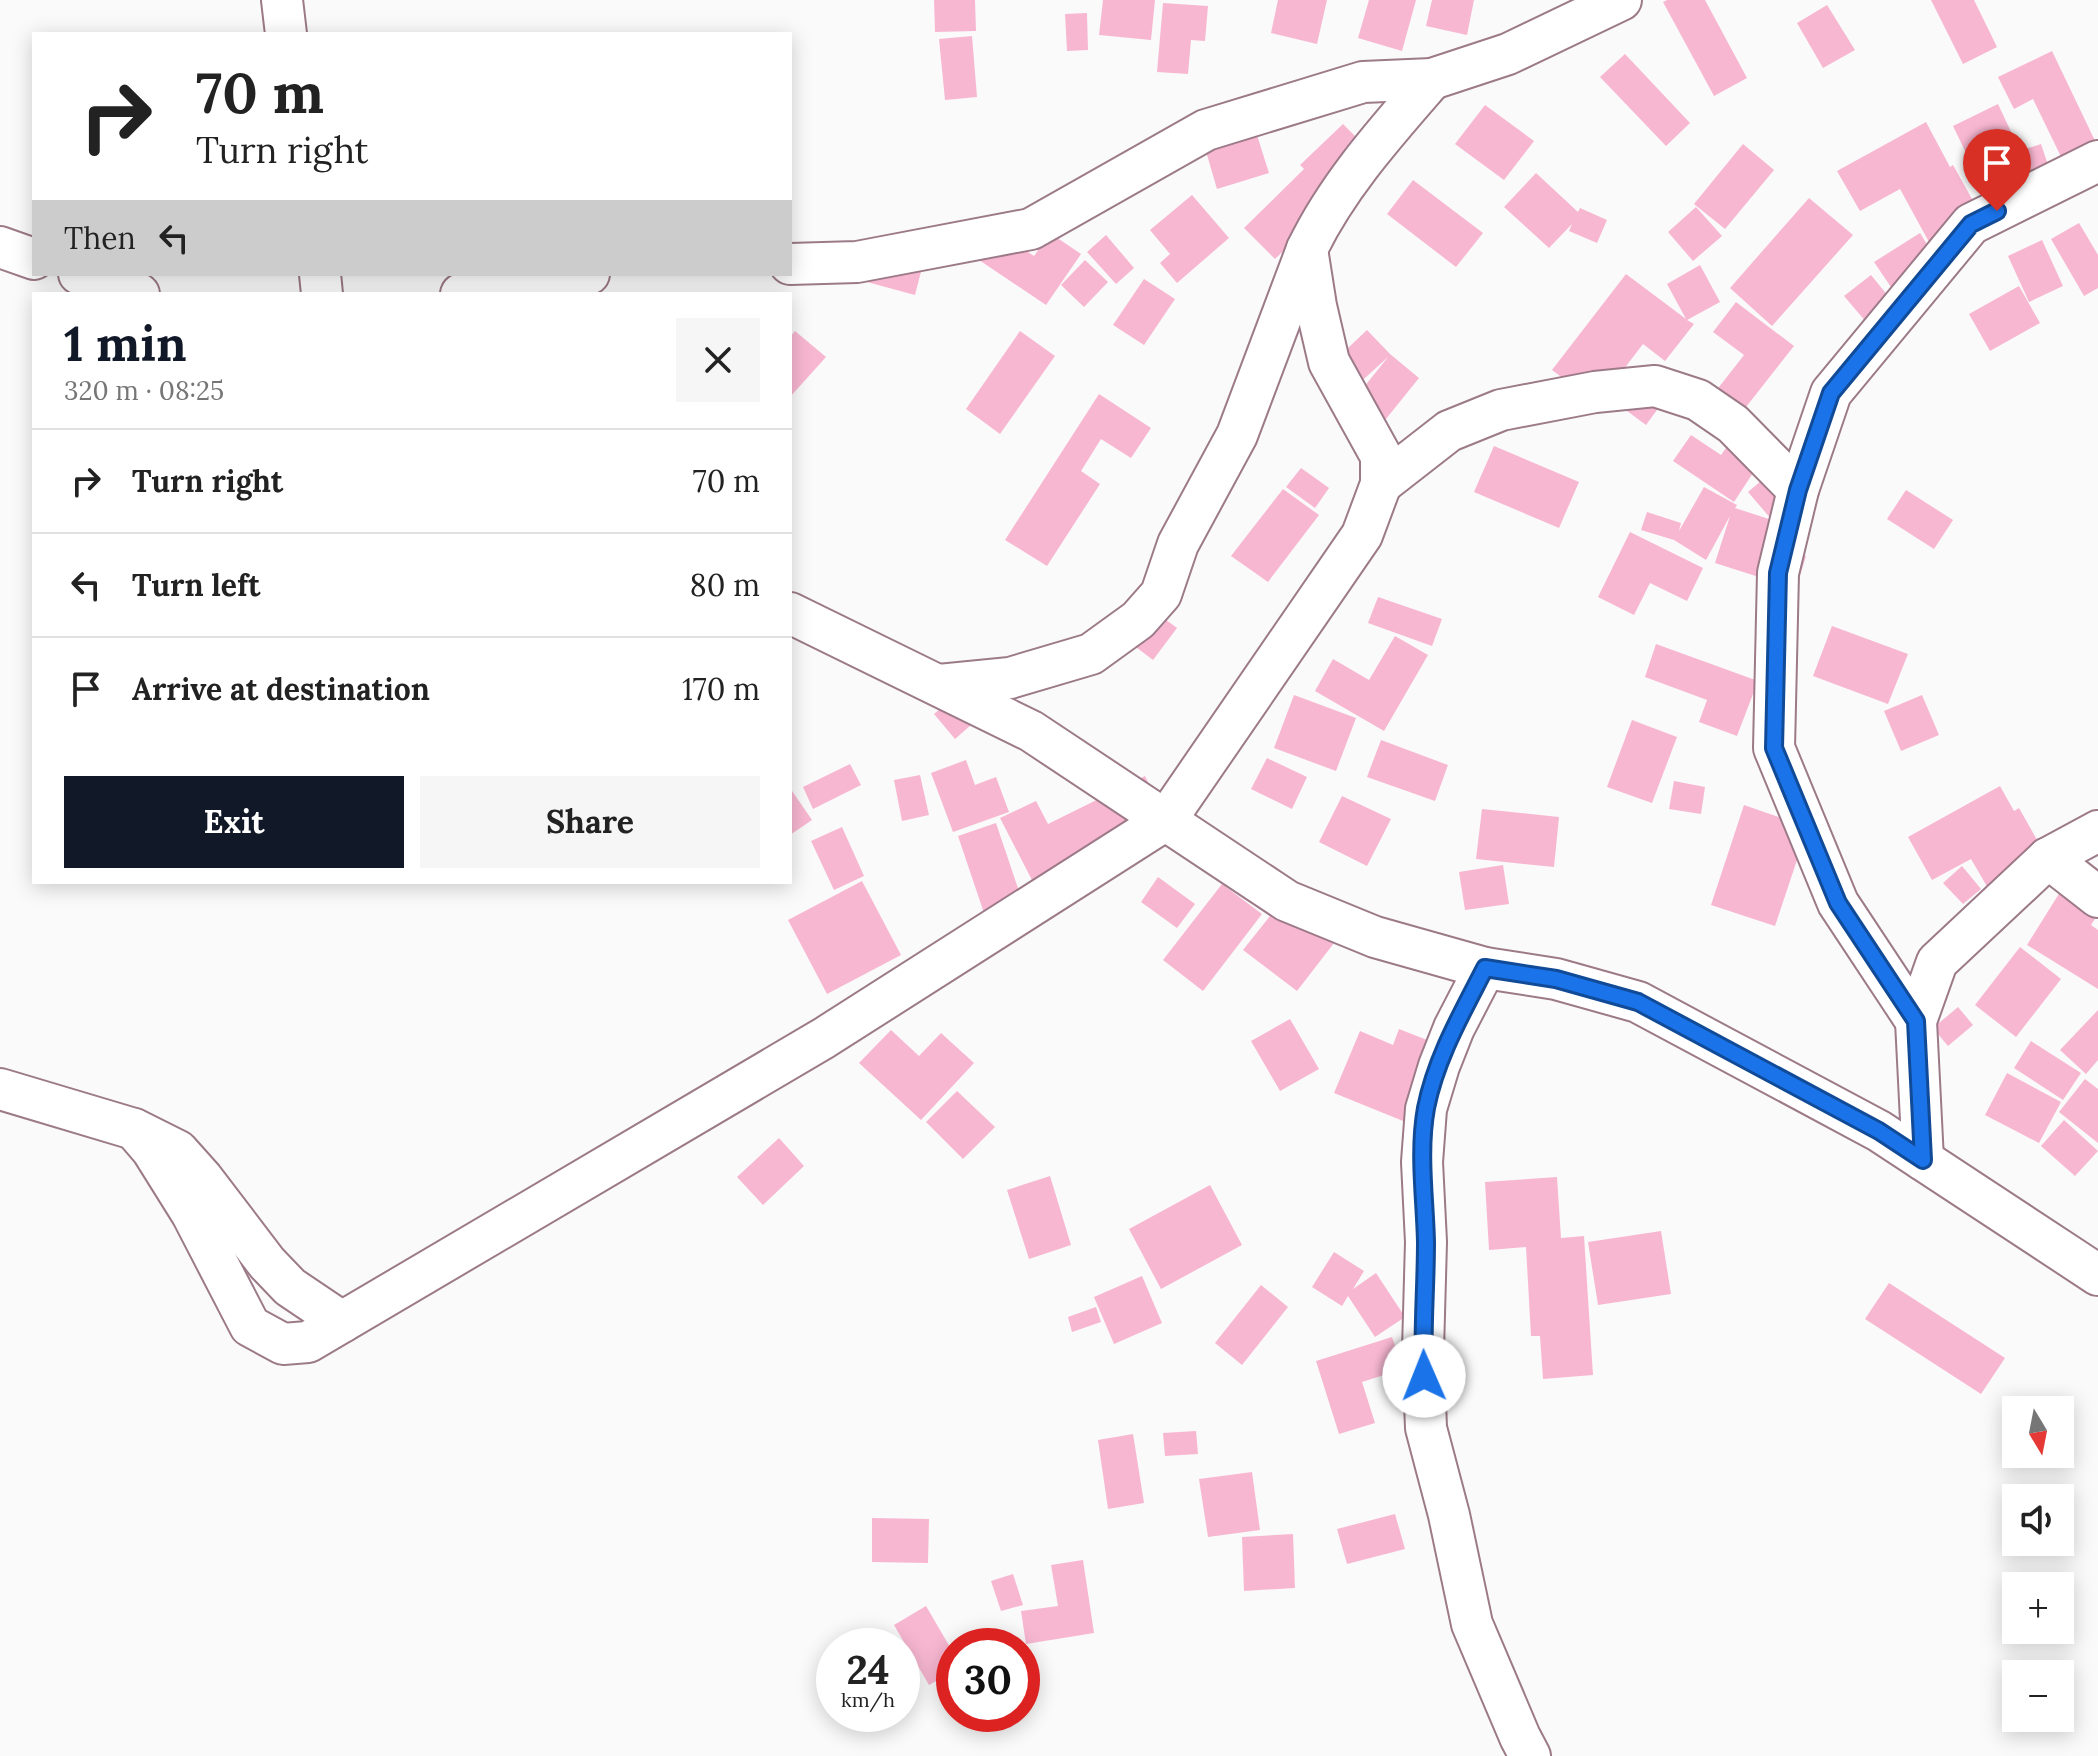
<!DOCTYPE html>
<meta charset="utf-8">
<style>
:root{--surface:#fff;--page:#f6f6f6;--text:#222;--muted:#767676;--line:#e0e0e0;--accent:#111827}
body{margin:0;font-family:Lora,serif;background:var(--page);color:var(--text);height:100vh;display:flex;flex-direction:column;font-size:30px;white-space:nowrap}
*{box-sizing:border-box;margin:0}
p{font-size:26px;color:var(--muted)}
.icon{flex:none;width:44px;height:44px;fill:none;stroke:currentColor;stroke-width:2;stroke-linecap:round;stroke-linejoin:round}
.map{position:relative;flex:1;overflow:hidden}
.sheet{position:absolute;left:32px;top:292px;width:760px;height:592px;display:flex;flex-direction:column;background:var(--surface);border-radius:0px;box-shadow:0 4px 20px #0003}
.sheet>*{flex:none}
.guide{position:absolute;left:32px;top:32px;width:760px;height:244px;border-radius:0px;box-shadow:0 4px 20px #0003;background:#fff;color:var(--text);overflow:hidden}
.needle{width:52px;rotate:170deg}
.buttons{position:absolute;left:2002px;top:1396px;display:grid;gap:16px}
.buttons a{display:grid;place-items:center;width:72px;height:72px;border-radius:0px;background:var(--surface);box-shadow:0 4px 20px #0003;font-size:40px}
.speed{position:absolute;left:816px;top:1628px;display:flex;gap:16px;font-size:40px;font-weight:700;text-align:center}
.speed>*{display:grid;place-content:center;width:104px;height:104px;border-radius:50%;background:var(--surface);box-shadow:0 4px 20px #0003;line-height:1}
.speed small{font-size:20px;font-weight:400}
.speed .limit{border:12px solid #d22;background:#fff;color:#111}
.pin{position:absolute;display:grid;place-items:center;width:68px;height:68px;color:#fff;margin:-82px -34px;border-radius:50% 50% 50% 0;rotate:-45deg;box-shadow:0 0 8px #0007}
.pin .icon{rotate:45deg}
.me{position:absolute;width:88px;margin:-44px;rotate:359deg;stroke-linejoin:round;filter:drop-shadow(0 0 6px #0008)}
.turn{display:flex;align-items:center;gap:28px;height:168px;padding:0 32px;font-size:36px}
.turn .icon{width:104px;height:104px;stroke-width:2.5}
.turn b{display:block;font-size:56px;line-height:68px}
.then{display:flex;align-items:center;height:76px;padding:0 32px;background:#0003;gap:16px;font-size:30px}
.round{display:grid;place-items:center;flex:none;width:84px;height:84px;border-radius:0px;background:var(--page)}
.headline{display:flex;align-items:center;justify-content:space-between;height:136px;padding:0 32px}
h1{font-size:48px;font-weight:700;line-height:60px;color:var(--accent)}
.primary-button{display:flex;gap:16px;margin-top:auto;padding:16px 32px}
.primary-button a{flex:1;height:92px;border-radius:0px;background:var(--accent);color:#fff;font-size:32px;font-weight:700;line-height:92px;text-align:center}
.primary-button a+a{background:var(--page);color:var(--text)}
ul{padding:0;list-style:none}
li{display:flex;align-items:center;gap:24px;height:104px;padding:0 32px;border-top:2px solid var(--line)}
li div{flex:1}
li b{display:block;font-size:30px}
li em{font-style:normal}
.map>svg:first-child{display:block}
</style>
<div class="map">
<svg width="2098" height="1756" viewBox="0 0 2098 1756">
<rect width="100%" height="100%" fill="#fafafa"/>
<g fill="#f8b7d1">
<polygon points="934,0 975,0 976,31 935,32"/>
<polygon points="1103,0 1155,0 1151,40 1099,35"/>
<polygon points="1278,0 1327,0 1317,44 1271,33"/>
<polygon points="1369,0 1416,0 1402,51 1358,38"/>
<polygon points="1432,0 1474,0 1467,35 1426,26"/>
<polygon points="1667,0 1705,0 1747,78 1714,96 1663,2"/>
<polygon points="1931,0 1974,0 1997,47 1963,64"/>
<polygon points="1163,3 1208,6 1205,41 1191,40 1188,74 1157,72"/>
<polygon points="1827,5 1855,50 1823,68 1797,23"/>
<polygon points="1087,13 1088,50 1067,51 1065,14"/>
<polygon points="972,36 977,97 945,100 939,39"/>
<polygon points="2052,51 2098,147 2066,167 2033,99 2014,109 1998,77"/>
<polygon points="1625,54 1690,123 1666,146 1600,77"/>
<polygon points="1998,104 2013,136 1968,157 1953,126"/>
<polygon points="1485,105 1534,141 1504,180 1455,144"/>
<polygon points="1926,122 1950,167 1953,165 1986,224 1935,253 1900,189 1860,211 1837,171"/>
<polygon points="1343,124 1378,159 1275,259 1244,228 1304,169 1300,165"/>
<polygon points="1256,132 1269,173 1217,189 1205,148"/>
<polygon points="1743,144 1774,170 1725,229 1694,204"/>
<polygon points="2041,144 2054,183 2029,191 2016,152"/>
<polygon points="1536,173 1578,212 1580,208 1607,220 1597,243 1569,231 1572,224 1549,248 1504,207"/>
<polygon points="1413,180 1483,233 1456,267 1387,214"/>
<polygon points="1192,195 1229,238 1177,283 1160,263 1170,254 1150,230"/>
<polygon points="1809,198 1853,235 1772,326 1730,288"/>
<polygon points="1696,207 1722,236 1693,261 1668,232"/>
<polygon points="2079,223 2098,255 2098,288 2084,296 2051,239"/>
<polygon points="998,232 1034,256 1050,233 1081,254 1046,305 979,260"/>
<polygon points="1920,233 1939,264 1895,293 1874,262"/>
<polygon points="1106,235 1134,268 1116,284 1087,252"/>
<polygon points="2042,240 2063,286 2029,302 2008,256"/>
<polygon points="875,251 923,264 915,295 867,282"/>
<polygon points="1085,260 1108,282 1084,307 1061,285"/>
<polygon points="1700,265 1720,302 1687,320 1694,324 1665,361 1643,344 1597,404 1552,370 1626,274 1686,319 1667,284"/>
<polygon points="1871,275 1893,302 1867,323 1844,296"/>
<polygon points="1144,279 1175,299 1144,345 1113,325"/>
<polygon points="2019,286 2040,323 1990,351 1969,314"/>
<polygon points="1736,302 1794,346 1739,416 1712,396 1744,355 1713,332"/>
<polygon points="1367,330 1390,354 1419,378 1373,435 1344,412 1388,357 1354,388 1331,364"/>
<polygon points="795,331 826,357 790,397 790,337"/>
<polygon points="1020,331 1055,356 1000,434 966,409"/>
<polygon points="1643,365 1673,388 1646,425 1615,402"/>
<polygon points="1099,394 1151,428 1131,458 1101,439 1081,471 1100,484 1047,566 1005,540"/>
<polygon points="1736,434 1766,453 1734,502 1673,461 1691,435 1721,455"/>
<polygon points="1494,446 1579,482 1559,528 1474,492"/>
<polygon points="1789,457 1771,545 1806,556 1796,589 1715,563 1730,516 1706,560 1674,540 1641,530 1647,512 1681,523 1679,531 1704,487 1737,505 1735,508 1772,520 1748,492"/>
<polygon points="1301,468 1329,488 1315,508 1286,487"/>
<polygon points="1283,489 1319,515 1268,582 1231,556"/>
<polygon points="1906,490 1953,520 1934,549 1887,519"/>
<polygon points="1630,532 1703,568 1687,601 1650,583 1634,615 1598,597"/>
<polygon points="1378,597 1442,619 1432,646 1368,623"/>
<polygon points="1136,598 1177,628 1153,660 1112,629"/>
<polygon points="1832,626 1908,654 1888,704 1813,676"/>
<polygon points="1395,636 1428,655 1384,731 1315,691 1333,659 1369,680"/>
<polygon points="1656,644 1758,681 1737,736 1699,722 1707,700 1645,677"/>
<polygon points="966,687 987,711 955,739 934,714"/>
<polygon points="1294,695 1356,718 1336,771 1274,748"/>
<polygon points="1922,695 1939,735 1901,751 1884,711"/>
<polygon points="1632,720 1677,737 1652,803 1607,787"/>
<polygon points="1381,740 1448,765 1435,801 1367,777"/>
<polygon points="1267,758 1307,777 1292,809 1251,789"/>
<polygon points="966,760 975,785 996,777 1009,812 953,832 931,773"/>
<polygon points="850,764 861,785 813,809 803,787"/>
<polygon points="920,775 929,815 902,821 894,780"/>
<polygon points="1145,776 1166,819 1034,884 1000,818 1036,801 1048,824"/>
<polygon points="1674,781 1705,787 1701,814 1669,809"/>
<polygon points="2000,786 2014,811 2019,808 2050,863 1992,895 1971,859 1932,880 1908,837"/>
<polygon points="790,788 812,820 790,835"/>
<polygon points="1342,796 1391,819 1367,866 1319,842"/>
<polygon points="1744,805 1808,827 1775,926 1711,905"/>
<polygon points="1482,809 1559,817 1554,867 1476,859"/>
<polygon points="996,823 1023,903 985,916 958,836"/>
<polygon points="842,827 864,876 834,890 811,841"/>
<polygon points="2080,860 2098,871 2098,914 2091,925 2098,930 2098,989 2027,945"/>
<polygon points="1503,865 1509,904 1465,910 1459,872"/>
<polygon points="1962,866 1981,889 1963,904 1943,883"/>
<polygon points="1158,877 1195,904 1177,928 1141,902"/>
<polygon points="862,881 901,955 827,994 788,920"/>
<polygon points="1272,881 1341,934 1297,991 1243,950 1270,916 1254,904"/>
<polygon points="1222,884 1262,914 1203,991 1163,960"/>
<polygon points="2020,947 2061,979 2016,1037 1975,1005"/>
<polygon points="1958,1007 1973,1025 1948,1046 1933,1028"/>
<polygon points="2098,1010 2098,1060 2086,1074 2060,1050"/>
<polygon points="1290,1019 1319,1069 1280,1091 1251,1041"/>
<polygon points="1399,1029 1440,1045 1408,1123 1334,1093 1360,1031 1393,1045"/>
<polygon points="891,1030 919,1056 941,1033 974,1063 921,1120 859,1063"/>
<polygon points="2031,1041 2081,1073 2063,1100 2014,1068"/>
<polygon points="2007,1073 2061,1102 2039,1143 1985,1115"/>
<polygon points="2085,1079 2098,1089 2098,1143 2059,1112"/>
<polygon points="957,1091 995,1127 963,1159 926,1122"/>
<polygon points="2064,1120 2098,1151 2075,1176 2041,1146"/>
<polygon points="779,1138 804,1166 763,1205 737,1177"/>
<polygon points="1050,1176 1071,1245 1029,1259 1007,1190"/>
<polygon points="1557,1177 1561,1238 1584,1236 1593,1375 1543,1379 1540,1336 1531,1336 1526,1247 1489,1250 1485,1182"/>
<polygon points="1210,1185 1242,1245 1161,1289 1129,1229"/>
<polygon points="1661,1231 1671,1294 1598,1305 1588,1242"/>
<polygon points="1334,1252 1364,1271 1353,1289 1376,1273 1405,1317 1375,1337 1348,1296 1342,1306 1312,1287"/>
<polygon points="1142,1276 1162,1323 1114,1344 1094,1297"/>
<polygon points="1889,1283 2005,1358 1981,1394 1865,1319"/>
<polygon points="1261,1285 1288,1307 1242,1365 1215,1343"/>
<polygon points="1096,1307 1101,1322 1072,1332 1068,1317"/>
<polygon points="1392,1337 1403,1369 1362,1382 1375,1423 1339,1434 1316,1361"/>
<polygon points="1196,1431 1198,1454 1165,1456 1163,1433"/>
<polygon points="1133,1434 1144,1503 1108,1509 1098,1440"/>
<polygon points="1252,1472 1260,1530 1208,1537 1199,1479"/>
<polygon points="1395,1514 1405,1549 1347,1564 1337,1529"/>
<polygon points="872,1518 929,1519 928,1563 872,1562"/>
<polygon points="1293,1534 1295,1588 1244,1591 1242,1537"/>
<polygon points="1083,1560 1094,1633 1026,1644 1021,1611 1058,1606 1051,1565"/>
<polygon points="1013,1574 1023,1605 1001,1611 991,1581"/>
<polygon points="926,1606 954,1654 954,1671 929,1685 894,1625"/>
</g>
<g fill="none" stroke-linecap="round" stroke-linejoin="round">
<defs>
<g id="street">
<polyline points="282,0 286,34"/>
<polyline points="0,247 34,259"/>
<polyline points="790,264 857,262 1031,229 1206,130 1363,82 1432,79 1508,54 1621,0"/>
<polyline points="79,274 139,294"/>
<polyline points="320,274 322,294"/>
<polyline points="461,294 484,282 589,274"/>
<polyline points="1381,484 1449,431 1501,410 1595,392 1655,386 1698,400 1733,424 1798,490"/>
<polyline points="790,613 1031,731 1287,901 1375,937 1485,968 1556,979 1638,1002 1879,1131 2098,1275"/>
<path d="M939 685 1010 678 1091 654 1138 620 1161 594 1178 544 1237 435 1307 249C1338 185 1386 132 1432 79"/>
<polyline points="2048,858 2098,897"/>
<polyline points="1485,968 1454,1028 1439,1066 1426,1109 1422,1162 1426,1242 1423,1350 1426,1428 1449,1515 1472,1624 1520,1737 1530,1756"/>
<polyline points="1916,1021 1838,903 1774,748 1778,573 1798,490 1831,393 1971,224 2098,161"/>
<polyline points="0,1089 134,1129 178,1151 203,1179 267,1263 290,1287 342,1322"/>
<polyline points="134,1129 152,1150 192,1214 250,1326 283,1344 308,1342 824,1038 1166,820 1362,535 1381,484 1381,456 1329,362 1316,306 1307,249"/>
<polyline points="1923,1160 1916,1021 1937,962 2048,858 2098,831"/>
</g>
</defs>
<use href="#street" stroke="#9c7a88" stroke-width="44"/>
<use href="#street" stroke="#fff" stroke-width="40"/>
</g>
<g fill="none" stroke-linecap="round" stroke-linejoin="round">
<defs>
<path id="route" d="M1424 1376C1422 1331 1426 1287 1426 1242 1425 1198 1418 1152 1426 1108 1436 1058 1462 1013 1485 968L1556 979 1638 1002 1879 1131 1923 1160 1916 1021 1838 903 1774 748 1778 573 1798 490 1831 393 1971 224 1997 211"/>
</defs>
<use href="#route" stroke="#114b97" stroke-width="20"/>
<use href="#route" stroke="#1a73e8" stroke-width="14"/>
</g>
</svg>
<div class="buttons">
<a><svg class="needle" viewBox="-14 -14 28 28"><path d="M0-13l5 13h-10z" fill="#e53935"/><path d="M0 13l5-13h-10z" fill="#767676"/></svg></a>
<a><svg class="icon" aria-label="sound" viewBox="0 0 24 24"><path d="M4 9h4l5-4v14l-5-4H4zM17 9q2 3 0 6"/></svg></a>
<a>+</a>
<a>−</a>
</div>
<div class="speed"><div>24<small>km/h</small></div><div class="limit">30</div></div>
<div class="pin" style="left:1997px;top:211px;background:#d93025"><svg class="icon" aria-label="arrive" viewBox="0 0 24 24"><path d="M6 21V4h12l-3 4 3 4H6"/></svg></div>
<svg class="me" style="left:1424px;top:1376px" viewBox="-20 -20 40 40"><circle r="19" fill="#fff"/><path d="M0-13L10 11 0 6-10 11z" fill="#1a73e8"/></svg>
<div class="guide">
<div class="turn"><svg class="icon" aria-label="right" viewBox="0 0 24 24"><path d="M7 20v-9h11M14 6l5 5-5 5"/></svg><div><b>70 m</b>Turn right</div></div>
<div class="then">Then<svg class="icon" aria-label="left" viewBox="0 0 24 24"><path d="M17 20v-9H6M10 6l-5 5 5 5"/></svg></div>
</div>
<section class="sheet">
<div class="headline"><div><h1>1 min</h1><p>320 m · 08:25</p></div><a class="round"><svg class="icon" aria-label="close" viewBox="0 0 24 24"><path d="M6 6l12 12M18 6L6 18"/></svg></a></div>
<ul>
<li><svg class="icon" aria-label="right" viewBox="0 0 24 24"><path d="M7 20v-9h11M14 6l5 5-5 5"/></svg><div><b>Turn right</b></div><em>70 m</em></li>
<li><svg class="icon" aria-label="left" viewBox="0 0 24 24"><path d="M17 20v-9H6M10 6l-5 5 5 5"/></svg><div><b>Turn left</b></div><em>80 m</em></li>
<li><svg class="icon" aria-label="arrive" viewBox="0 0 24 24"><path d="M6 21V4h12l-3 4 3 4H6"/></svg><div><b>Arrive at destination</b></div><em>170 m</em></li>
</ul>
<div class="primary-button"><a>Exit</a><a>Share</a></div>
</section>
</div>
